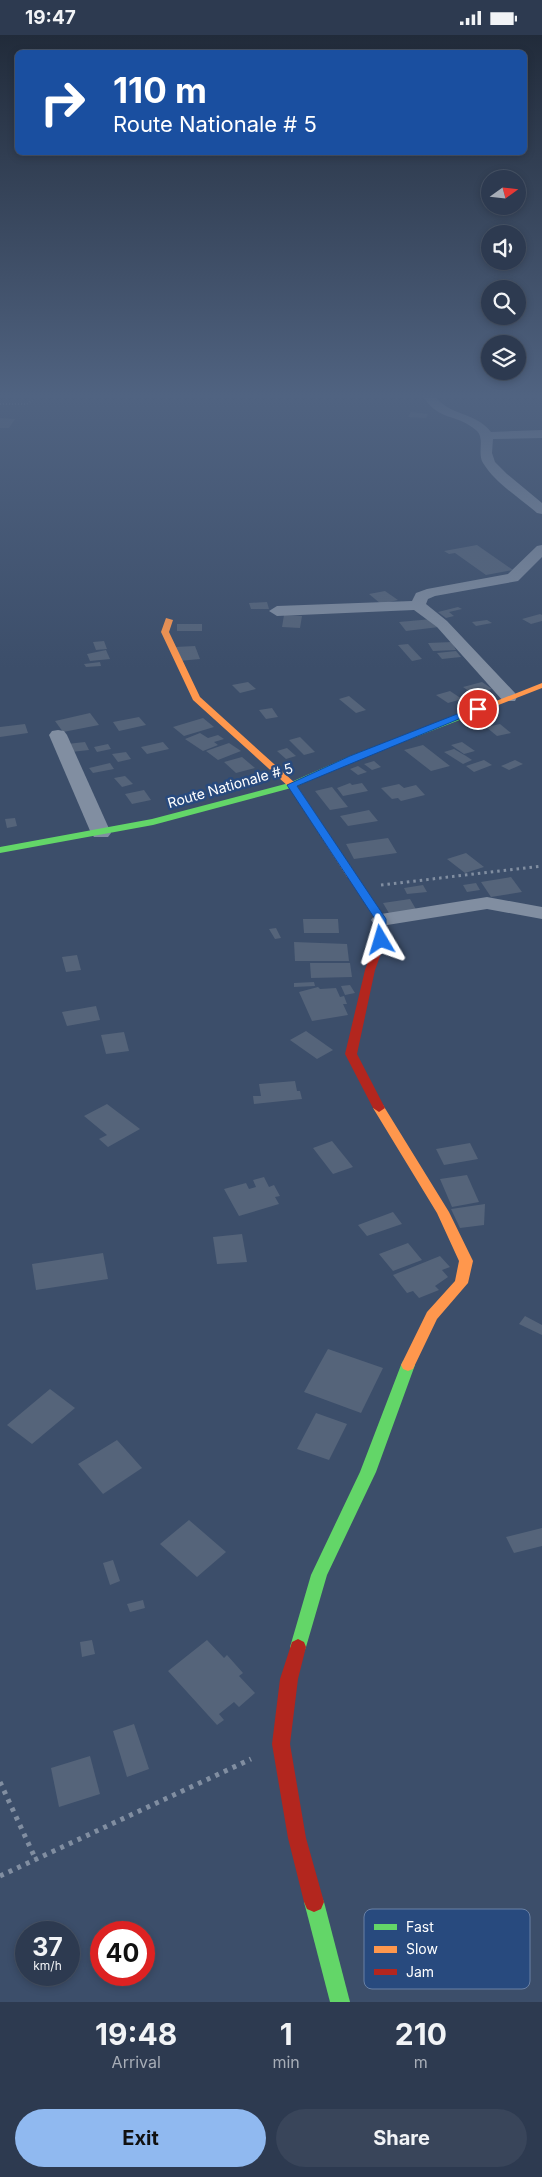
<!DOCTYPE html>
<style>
:root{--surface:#2d3a50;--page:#39455a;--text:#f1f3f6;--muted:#a7adb7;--line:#485467;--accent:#90b9f0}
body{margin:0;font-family:Inter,sans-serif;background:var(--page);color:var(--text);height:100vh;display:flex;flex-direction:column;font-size:19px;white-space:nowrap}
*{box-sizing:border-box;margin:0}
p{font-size:16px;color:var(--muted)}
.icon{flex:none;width:28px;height:28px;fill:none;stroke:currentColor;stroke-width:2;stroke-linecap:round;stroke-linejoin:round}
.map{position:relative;height:1967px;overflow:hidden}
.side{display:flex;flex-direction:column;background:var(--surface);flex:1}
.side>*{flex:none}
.hud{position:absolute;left:15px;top:15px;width:512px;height:105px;border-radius:8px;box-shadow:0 2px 8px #0003,0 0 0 1px var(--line);background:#1a4fa0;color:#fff;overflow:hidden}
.needle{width:32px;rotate:75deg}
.tools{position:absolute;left:481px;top:135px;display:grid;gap:10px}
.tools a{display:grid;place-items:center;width:45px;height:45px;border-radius:50%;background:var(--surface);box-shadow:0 2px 8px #0003,0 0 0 1px var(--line);font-size:25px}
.speed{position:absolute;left:15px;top:1886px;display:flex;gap:10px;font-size:25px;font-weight:700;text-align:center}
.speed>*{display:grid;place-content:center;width:65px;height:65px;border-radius:50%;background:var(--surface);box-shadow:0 2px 8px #0003,0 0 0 1px var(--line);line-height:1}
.speed small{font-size:12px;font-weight:400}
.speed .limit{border:8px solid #d22;background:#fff;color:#111}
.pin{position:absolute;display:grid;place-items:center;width:42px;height:42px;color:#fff;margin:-21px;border:2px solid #fff;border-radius:50%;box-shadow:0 1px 5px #0007}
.me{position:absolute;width:55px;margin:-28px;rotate:353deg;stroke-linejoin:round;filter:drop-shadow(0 0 4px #0008)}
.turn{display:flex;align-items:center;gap:18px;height:105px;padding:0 15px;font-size:22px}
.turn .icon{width:65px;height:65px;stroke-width:2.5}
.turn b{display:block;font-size:35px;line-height:42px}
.eta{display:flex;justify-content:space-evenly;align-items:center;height:85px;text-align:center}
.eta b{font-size:30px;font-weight:700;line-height:35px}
.cta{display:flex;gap:10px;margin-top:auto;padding:10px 15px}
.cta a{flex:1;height:58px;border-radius:30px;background:var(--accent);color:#111;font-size:20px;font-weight:700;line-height:58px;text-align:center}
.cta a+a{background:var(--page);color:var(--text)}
.status{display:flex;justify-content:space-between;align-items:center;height:35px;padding:0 25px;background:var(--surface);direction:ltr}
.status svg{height:14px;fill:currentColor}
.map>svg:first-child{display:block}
</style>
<div class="status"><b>19:47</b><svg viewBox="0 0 49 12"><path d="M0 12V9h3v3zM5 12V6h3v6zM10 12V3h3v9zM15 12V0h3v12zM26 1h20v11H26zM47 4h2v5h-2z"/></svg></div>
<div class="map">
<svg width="542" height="1967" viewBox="0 0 542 1967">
<rect width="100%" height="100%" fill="#3c4e6a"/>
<g fill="#55647a">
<polygon points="411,377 428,379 426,383 408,382"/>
<polygon points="0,383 15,384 9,393 0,393"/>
<polygon points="477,510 513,535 486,540 455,518 449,519 444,516"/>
<polygon points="385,556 398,565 381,569 369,559"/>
<polygon points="267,567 269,574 251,574 249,568"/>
<polygon points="458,572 462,574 449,577 454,581 446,583 438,577"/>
<polygon points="540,579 542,580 542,586 531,589 522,584"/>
<polygon points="284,580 302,581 300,593 282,592"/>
<polygon points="432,584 439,592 406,596 399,587"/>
<polygon points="487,585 492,588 476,591 472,587"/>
<rect x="177" y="589" width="25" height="7"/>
<polygon points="104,606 107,614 96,615 93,607"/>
<polygon points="452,607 456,615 433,616 428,608"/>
<polygon points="408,609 422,624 412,626 398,610"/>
<polygon points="195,611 200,624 179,626 175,612"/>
<polygon points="106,615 110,624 90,626 87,619"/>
<polygon points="456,616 461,622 442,624 437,618"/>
<polygon points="100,627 101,631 86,632 84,629"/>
<polygon points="248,647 256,654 240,658 232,650"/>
<polygon points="482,647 492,654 473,659 463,652"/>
<polygon points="450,656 462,664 448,668 436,660"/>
<polygon points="349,661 366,675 356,678 339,664"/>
<polygon points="272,673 278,682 266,684 259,675"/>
<polygon points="90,678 99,690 63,697 55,686"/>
<polygon points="139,682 146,690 119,696 113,687"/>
<polygon points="203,683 214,692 184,701 173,692"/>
<polygon points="25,689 28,698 0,702 0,692"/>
<polygon points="500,689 511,698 497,701 486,692"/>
<polygon points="200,698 208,703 218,700 224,704 214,707 218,710 203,716 185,704"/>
<polygon points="300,702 315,717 304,720 289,705"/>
<polygon points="85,707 89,715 71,717 67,709"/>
<polygon points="163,707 169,714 147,719 141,712"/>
<polygon points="462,707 475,716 464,719 451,710"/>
<polygon points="229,708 241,716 218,725 206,716"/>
<polygon points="108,709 111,714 97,717 94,712"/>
<polygon points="423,710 450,731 431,736 404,715"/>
<polygon points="287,713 296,721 286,724 277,716"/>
<polygon points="454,714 466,721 472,725 463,729 444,717"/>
<polygon points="126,717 131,724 118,727 112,719"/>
<polygon points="242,722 255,733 236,738 224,727"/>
<polygon points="484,725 492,730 474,737 466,731"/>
<polygon points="515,725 523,729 509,735 501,731"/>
<polygon points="374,726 381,732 372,735 364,729"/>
<polygon points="110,728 114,734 93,738 89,733"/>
<polygon points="358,731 367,737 358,740 350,734"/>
<polygon points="125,741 133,749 122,752 114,743"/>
<polygon points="350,748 352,750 362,748 368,756 343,761 337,753"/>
<polygon points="399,749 404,753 416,750 425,760 401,766 398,763 392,764 381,753"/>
<polygon points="332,752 348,772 330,775 315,756"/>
<polygon points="144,755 151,765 132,769 125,759"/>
<polygon points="369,775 378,786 348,791 340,781"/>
<polygon points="15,783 17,791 7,793 5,784"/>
<polygon points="388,803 397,818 354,824 346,809"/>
<polygon points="466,818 484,832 465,838 447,824"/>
<polygon points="511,842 522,857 491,862 481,847"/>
<polygon points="476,848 480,855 467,857 463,850"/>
<polygon points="423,850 427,857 407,859 404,853"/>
<polygon points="410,864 417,876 390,880 383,868"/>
<polygon points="303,884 338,884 339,898 304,898"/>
<polygon points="276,893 281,903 275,904 269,894"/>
<polygon points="294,907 347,909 349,926 295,926"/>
<polygon points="77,920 81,935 66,937 62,922"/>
<polygon points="310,928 350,928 352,942 311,943"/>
<polygon points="314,947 315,951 294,952 294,948"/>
<polygon points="350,950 355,958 345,960 341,951"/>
<polygon points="318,952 320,954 336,953 340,962 344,961 347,969 343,969 348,980 312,986 299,957"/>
<polygon points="96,971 100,985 67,991 62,977"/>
<polygon points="306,996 333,1015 317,1024 290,1005"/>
<polygon points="124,997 129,1016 106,1019 101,1000"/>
<polygon points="295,1046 297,1056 300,1056 302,1064 254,1069 253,1061 261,1061 259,1049"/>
<polygon points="107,1069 140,1094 108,1112 99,1104 107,1100 84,1081"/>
<polygon points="332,1106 353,1132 333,1139 313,1113"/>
<polygon points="470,1108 478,1124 444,1130 436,1114"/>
<polygon points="467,1140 479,1167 452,1172 440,1144"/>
<polygon points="264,1142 269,1152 274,1150 280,1161 275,1162 279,1169 239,1181 224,1154 246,1148 249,1154 256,1152 253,1145"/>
<polygon points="485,1169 484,1190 460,1193 451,1174"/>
<polygon points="393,1177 402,1189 367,1201 358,1190"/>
<polygon points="242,1199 247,1227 217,1229 213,1202"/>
<polygon points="408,1208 422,1225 393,1236 379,1219"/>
<polygon points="103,1218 108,1244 36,1255 32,1229"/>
<polygon points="440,1221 450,1232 442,1235 448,1242 435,1251 439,1255 419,1263 413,1256 407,1258 393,1240"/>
<polygon points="525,1281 542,1290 542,1300 519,1289"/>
<polygon points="328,1314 383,1333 361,1378 304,1357"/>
<polygon points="50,1354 75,1373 32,1409 7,1390"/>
<polygon points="316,1378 347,1389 329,1425 297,1414"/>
<polygon points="117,1405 142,1433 103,1459 78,1429"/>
<polygon points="189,1485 226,1517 197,1542 160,1509"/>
<polygon points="542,1493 542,1511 514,1518 506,1502"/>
<polygon points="113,1525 120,1546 110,1550 103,1528"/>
<polygon points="143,1565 145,1573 130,1577 127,1569"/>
<polygon points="92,1605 95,1619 82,1622 80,1607"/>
<polygon points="207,1605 224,1623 227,1620 243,1638 239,1641 255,1658 239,1672 234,1667 219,1679 224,1685 217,1690 168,1636"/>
<polygon points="134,1689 149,1734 127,1742 113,1696"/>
<polygon points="90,1721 100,1759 59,1772 51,1733"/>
</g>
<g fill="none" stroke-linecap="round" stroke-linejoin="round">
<polyline stroke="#818ea1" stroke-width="2" stroke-dasharray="1 2" stroke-linecap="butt" points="0,369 27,369 42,358"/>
<polyline stroke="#818ea1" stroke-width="3" stroke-dasharray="2.5 4" stroke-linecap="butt" points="381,850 542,831"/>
<g stroke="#818ea1" stroke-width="5" stroke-dasharray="4 5.5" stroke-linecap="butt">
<polyline points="0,1747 36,1825"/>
<polyline points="0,1841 251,1724"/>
</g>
<g fill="#818ea1" fill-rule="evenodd">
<path d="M421 358H433C446 381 475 376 491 397L542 395V403L493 404 492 418 495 427 507 439 542 468V479L537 478C519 462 496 449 483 428 477 418 485 404 477 396 456 377 438 388 421 358Z"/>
<polygon points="542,510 542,522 518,546 435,561 428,564 426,569 447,586 515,658 517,662 515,666 503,666 437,592 414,575 277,581 269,576 277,571 412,566 416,558 427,554 508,539 537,511"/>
<polygon points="58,695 64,696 67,700 111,798 108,802 94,802 91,798 49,700 52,696"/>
<polygon points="487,862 542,872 542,884 487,874 381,891 374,889 371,885 374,881 381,879"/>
</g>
<g fill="#63d668" fill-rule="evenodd">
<polygon points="480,671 483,672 483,676 356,725 295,752 153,790 0,818 0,812 152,784 289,748 350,721"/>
<polygon points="408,1324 413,1326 415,1330 376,1437 327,1540 306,1612 304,1617 298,1620 292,1617 290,1612 311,1540 360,1437 401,1330 403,1326"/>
<polygon points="314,1857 321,1860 324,1867 350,1967 330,1967 304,1867 307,1860"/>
</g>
<g fill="#ff974d" fill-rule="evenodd">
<polygon points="166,583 173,585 169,597 200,662 295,748 356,840 355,842 347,842 289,752 193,665 161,597"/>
<polygon points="542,648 542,653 483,676 477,676 476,674"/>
<polygon points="379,1069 383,1070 449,1177 473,1226 468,1248 437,1284 413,1334 408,1336 403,1334 401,1330 427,1277 455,1246 459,1226 437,1178 373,1073"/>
</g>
<g fill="#b3261e" fill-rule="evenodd">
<polygon points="351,837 355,838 386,885 386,905 375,935 357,1019 385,1073 379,1077 373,1073 345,1019 365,935 376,905 376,885 346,840"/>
<polygon points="298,1604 304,1607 306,1612 298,1644 290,1709 306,1803 324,1867 321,1874 314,1877 307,1874 304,1867 288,1803 272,1709 280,1644 292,1607"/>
</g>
</g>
<linearGradient id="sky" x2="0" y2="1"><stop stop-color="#212b3a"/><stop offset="0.57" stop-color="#506381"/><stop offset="1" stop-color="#506381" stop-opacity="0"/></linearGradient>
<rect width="542" height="633" fill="url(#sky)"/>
<polygon fill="#1a73e8" stroke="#114b97" points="475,672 483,674 297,751 386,884 386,905 385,907 377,907 375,884 287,750 350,721"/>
<g text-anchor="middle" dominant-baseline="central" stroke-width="5" stroke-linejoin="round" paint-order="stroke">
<g font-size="14" fill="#fff" stroke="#284a7e">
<text transform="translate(230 750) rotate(-16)">Route Nationale # 5</text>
</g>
</g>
<rect x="364" y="1874" width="166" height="80" rx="8" fill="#284a7e" stroke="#6880a5" stroke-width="1"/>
<rect x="374" y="1889" width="23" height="6" fill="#63d668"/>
<rect x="374" y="1911" width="23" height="7" fill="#ff974d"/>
<rect x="374" y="1934" width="23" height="6" fill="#b3261e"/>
<g font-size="14" fill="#fff">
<text x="406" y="1897">Fast</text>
<text x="406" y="1919">Slow</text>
<text x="406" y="1942">Jam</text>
</g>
</svg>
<div class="tools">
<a><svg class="needle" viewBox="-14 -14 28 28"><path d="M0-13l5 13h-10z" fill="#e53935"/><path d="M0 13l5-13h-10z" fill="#a7adb7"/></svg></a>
<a><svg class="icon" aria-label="sound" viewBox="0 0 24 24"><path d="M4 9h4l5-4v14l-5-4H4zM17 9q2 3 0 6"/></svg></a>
<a><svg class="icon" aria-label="search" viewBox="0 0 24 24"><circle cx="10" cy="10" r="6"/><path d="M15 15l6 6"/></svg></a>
<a><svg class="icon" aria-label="layers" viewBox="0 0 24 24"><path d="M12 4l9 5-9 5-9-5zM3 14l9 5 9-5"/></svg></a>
</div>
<div class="speed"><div>37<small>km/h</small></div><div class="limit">40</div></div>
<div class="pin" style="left:478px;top:674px;background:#d93025"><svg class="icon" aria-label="arrive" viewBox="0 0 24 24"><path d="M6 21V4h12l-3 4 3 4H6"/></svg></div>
<svg class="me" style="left:381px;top:905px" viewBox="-20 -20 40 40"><path d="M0-17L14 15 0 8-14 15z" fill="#1a73e8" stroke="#fff" stroke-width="4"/></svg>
<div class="hud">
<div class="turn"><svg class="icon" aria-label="right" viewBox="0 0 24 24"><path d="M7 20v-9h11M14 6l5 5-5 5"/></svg><div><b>110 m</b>Route Nationale # 5</div></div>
</div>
</div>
<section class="side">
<div class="eta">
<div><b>19:48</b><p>Arrival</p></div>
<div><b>1</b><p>min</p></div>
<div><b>210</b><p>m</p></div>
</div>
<div class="cta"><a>Exit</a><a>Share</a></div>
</section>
